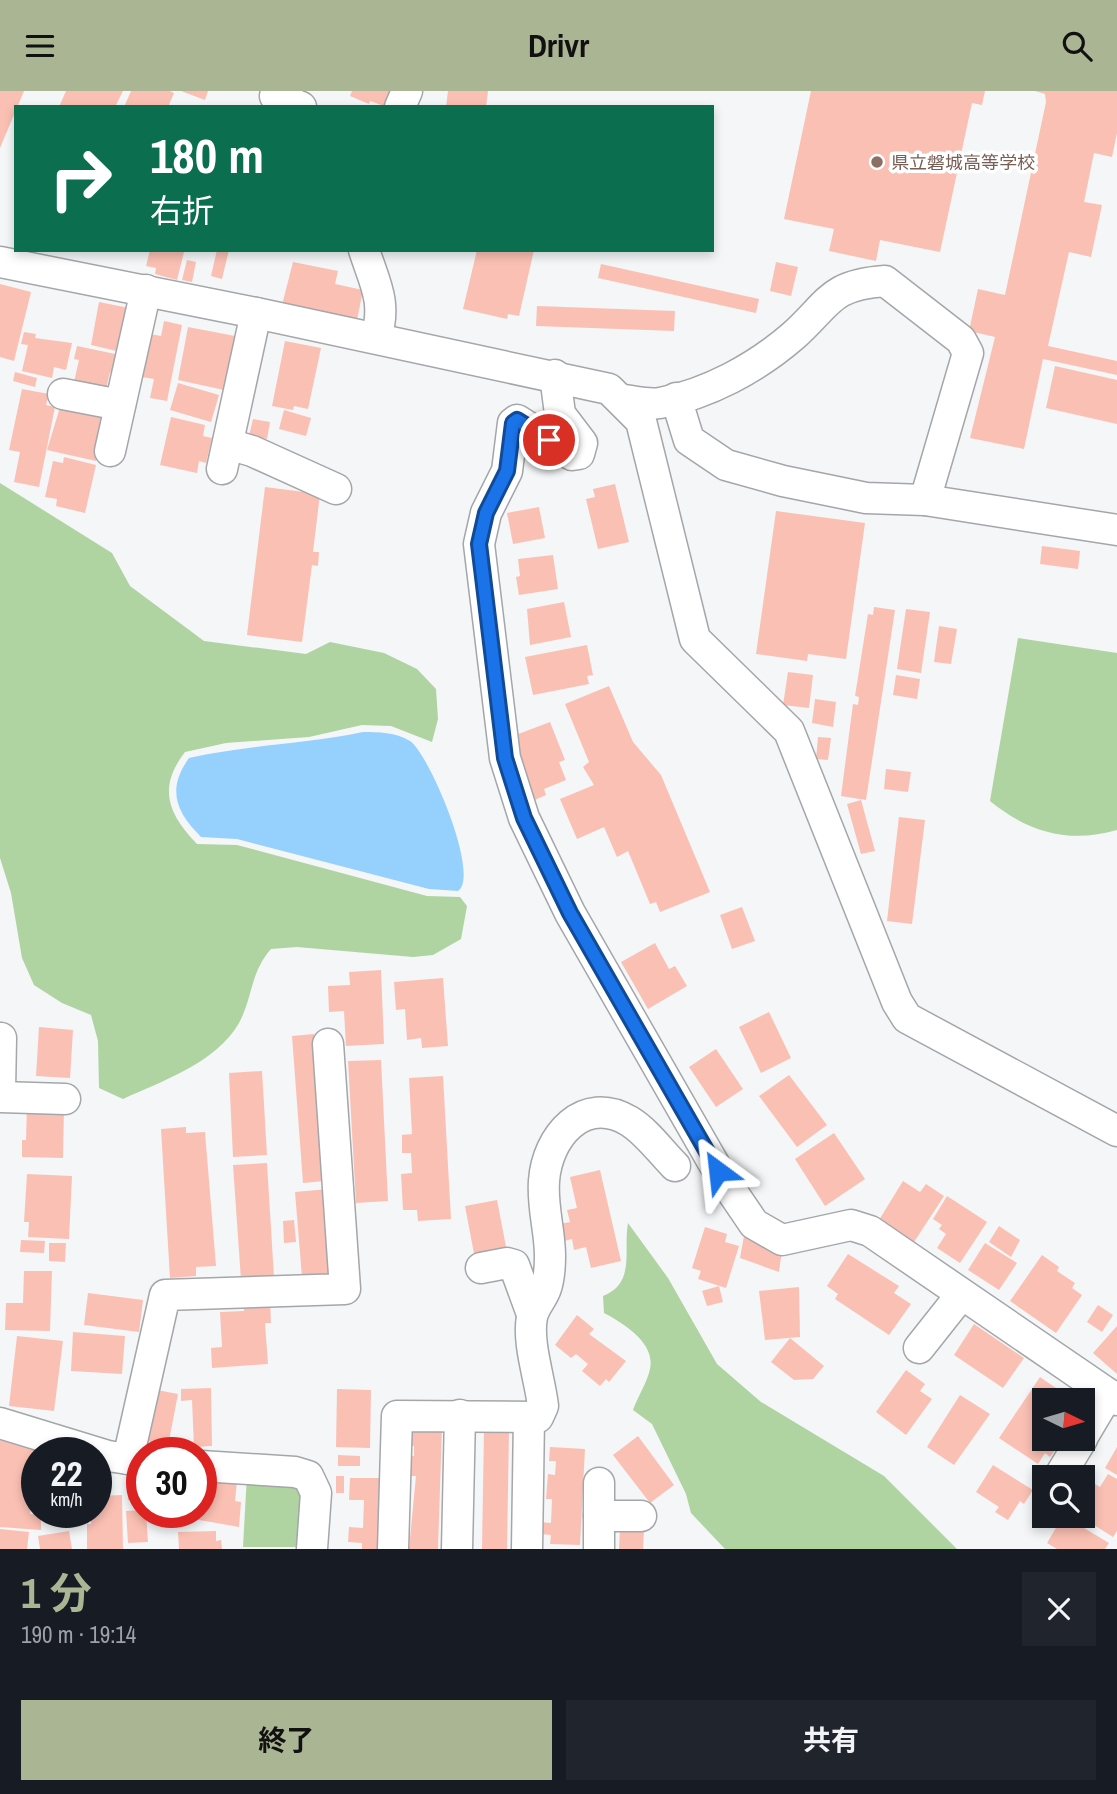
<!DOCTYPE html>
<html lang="ja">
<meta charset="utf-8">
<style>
:root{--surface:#171b24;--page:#20242c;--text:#f1f3f6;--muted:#9ea1a6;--accent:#a9b593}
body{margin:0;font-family:"Archivo Narrow","Noto Sans JP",sans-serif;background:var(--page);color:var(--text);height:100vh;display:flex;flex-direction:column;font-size:26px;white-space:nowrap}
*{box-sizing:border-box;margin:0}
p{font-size:23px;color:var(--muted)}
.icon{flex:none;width:38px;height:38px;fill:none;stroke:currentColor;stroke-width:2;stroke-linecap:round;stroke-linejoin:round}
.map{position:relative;height:1458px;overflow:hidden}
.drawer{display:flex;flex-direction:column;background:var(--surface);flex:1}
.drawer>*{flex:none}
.hud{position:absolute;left:14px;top:14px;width:700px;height:147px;border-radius:0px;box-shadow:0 4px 10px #0003;background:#0b6e4f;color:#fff;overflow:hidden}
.needle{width:46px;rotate:95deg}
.fabs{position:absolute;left:1032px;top:1297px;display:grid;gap:14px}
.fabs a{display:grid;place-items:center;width:63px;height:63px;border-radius:0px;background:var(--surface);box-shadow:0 4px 10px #0003;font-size:35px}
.speed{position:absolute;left:21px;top:1346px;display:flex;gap:14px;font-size:35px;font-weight:700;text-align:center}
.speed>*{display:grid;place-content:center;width:91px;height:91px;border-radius:50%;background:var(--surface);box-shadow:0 4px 10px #0003;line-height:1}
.speed small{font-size:18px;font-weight:400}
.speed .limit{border:10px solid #d22;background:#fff;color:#111}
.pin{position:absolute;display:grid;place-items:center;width:60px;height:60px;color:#fff;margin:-30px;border:4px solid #fff;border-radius:50%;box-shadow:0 2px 7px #0007}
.me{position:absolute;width:77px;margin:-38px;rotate:330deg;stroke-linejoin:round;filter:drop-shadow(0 0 5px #0008)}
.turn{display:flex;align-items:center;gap:24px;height:147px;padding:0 21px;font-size:32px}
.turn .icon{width:91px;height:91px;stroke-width:2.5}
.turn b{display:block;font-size:49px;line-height:60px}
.round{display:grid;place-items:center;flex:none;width:74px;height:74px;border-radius:0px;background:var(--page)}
.overview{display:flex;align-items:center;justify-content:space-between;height:119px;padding:0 21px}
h1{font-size:42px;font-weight:700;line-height:52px;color:var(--accent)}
.button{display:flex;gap:14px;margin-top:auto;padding:14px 21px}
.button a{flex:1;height:80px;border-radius:0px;background:var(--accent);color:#111;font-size:28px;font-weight:700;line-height:80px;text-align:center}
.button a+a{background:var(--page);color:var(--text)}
header{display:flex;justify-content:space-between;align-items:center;height:91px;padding:0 21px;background:var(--accent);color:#111;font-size:32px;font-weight:700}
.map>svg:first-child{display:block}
</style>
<header><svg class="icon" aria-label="menu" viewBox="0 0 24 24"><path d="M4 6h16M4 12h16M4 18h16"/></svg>Drivr<svg class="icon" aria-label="search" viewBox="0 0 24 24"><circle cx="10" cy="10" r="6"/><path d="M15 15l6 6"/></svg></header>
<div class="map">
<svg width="1117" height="1458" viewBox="0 0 1117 1458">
<rect width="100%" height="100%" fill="#f4f6f8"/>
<g fill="#afd3a1">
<path d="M0 392 112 462 130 495 204 550 306 563 330 551 384 562 417 578 436 598 438 628 432 651 391 635 362 634 309 646 226 652 185 661C158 696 167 722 197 753L237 754 427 805 460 806 467 815 461 848 433 864 413 866 297 856 271 858C250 882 253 906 239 932 216 972 162 990 123 1008L99 997 98 950 91 924 62 912 34 894 22 867 11 802 0 767Z"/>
<path d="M1018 547 1117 562V739C1069 753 1028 741 990 710Z"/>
<path d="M628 1132 668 1187 717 1273 761 1311 884 1385 957 1458H725L691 1422 686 1403 652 1333 633 1319C638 1305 647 1292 650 1278 656 1252 623 1232 604 1222L603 1205C636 1192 623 1160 628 1132Z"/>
<polygon points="247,1384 287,1385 303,1400 299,1456 243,1456"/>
</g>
<path fill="#96d1fe" d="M363 641C379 641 395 641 410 650 428 661 481 784 458 800L429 798 237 748 201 746C175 720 167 698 189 667 247 654 305 653 363 641Z"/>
<g fill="#fbc0b4">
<polygon points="0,0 24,0 0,57"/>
<polygon points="66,0 123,0 115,16 59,16"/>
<polygon points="131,0 170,0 174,2 168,16 124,16"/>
<polygon points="181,0 208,0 205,9"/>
<polygon points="352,0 393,0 387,16 370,10 369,13 350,5"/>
<polygon points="448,0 488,0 486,16 446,16"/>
<polygon points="811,0 985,0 982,14 972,12 940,161 880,149 876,170 829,160 834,138 784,128"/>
<polygon points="1035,0 1117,0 1117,42 1112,66 1094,62 1084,111 1102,114 1091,166 1069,161 1048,255 1117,270 1117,284 1043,268 1024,358 970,347 995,246 969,240 978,198 1005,204 1046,11 1045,3"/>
<polygon points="150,159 184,161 177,189 155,183 156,177 146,175"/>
<polygon points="217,159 229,159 222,188 211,185"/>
<polygon points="477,159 534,159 519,225 508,223 507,228 463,218"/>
<polygon points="187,169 196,171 192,191 182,189"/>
<polygon points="293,171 338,180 335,193 363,199 357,229 282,214"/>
<polygon points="776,171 798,176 791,205 770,200"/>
<polygon points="601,173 759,208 756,222 598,187"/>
<polygon points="0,193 31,201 14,270 0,266"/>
<polygon points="99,211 129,217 121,261 91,254"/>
<polygon points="537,215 675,220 674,240 536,235"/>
<polygon points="164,230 182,234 167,310 150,307 154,288 136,285 145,242 161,245"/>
<polygon points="188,236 235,245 224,299 178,289"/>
<polygon points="24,241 36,243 35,247 72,252 66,279 54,276 52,287 22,280 28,254 21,253"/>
<polygon points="285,250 321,257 308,318 294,315 293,319 272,315"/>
<polygon points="77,255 120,264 116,282 110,281 106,298 74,291 79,269 74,268"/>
<polygon points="1055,275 1117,289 1117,333 1046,317"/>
<polygon points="15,281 37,287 35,296 13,290"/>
<polygon points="178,292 219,304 211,331 170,319"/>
<polygon points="22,298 49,303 46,314 55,316 39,396 14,391 20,361 9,359"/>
<polygon points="61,313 107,323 96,370 47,359"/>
<polygon points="284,319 311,327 306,345 279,338"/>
<polygon points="171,326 205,334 203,345 212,347 206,372 199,370 197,382 160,374"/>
<polygon points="253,328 270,331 267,348 249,345"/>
<polygon points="64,366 96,374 85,422 56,415 57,408 45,406 53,370 63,372"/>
<polygon points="615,393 629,451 598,458 586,408 595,406 593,398"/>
<polygon points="265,396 320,403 313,461 319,461 318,475 312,474 302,551 247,544"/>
<polygon points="539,416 545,447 513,453 507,422"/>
<polygon points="776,420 865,432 846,568 808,563 807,570 756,563"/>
<polygon points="1042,455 1080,460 1078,478 1040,473"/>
<polygon points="553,464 558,498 519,504 516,486 520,485 518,468"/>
<polygon points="564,511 571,546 530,554 527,518"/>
<polygon points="874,516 895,519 866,709 841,705 853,613 858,614 859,606 855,605 868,523 873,524"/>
<polygon points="906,518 930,521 921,582 897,578"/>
<polygon points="939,535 957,538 951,573 934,571"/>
<polygon points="587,554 593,584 587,585 589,593 533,604 525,566"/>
<polygon points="788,581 813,584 809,617 783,614"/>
<polygon points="896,584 920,588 917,608 893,604"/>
<polygon points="609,595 633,651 661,684 710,801 660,821 656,811 650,813 628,760 617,766 604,736 577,748 560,708 594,694 583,676 589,671 565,613"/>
<polygon points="815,608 836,611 833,636 812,632"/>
<polygon points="550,631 565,669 559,671 566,689 544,698 546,704 530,711 513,645"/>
<polygon points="818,646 831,647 828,669 816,668"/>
<polygon points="886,678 911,681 908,701 884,698"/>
<polygon points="861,709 875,760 861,763 847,713"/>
<polygon points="899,726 925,729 912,833 887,830"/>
<polygon points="742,816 755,850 732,858 720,824"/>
<polygon points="655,852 669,878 675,875 687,895 648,918 621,871"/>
<polygon points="381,879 384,953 346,955 344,920 329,921 328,895 350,894 349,881"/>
<polygon points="443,887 448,955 422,957 421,947 407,949 405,918 396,919 394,891"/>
<polygon points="769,921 791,967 761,982 739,936"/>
<polygon points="39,936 73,939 70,987 36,985"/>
<polygon points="314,943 325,1090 303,1092 292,945"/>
<polygon points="716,958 743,998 716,1016 689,976"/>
<polygon points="381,969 388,1110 356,1112 348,970"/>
<polygon points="262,980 267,1064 233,1066 229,982"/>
<polygon points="789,984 827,1034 797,1056 759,1005"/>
<polygon points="443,985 451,1128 418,1130 417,1119 403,1119 401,1083 412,1082 411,1062 402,1062 402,1044 412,1043 409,987"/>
<polygon points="27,1015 64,1017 63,1067 22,1066 22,1049 26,1049"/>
<polygon points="186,1036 186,1042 205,1041 216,1175 196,1176 196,1185 170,1187 161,1038"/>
<polygon points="834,1042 865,1088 825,1115 795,1068"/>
<polygon points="267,1072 274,1186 241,1189 233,1074"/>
<polygon points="600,1079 621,1170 591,1177 586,1156 574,1159 572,1148 564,1150 560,1133 570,1131 567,1119 577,1117 570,1086"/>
<polygon points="27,1083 72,1085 69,1148 28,1146 29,1131 24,1131"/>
<polygon points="903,1090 920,1101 926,1093 944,1105 914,1151 879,1129"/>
<polygon points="328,1098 335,1183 302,1186 295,1101"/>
<polygon points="947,1105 987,1131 960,1172 937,1157 946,1143 939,1138 942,1134 933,1128"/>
<polygon points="497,1109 507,1161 475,1168 465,1115"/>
<polygon points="294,1129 296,1151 284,1152 283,1130"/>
<polygon points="999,1135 1020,1149 1011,1166 989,1151"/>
<polygon points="705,1136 727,1143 725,1151 739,1155 726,1197 698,1188 701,1180 692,1177"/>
<polygon points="744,1145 782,1159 779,1181 740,1167"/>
<polygon points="21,1149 45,1150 44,1162 20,1161"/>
<polygon points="49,1152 66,1152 65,1171 49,1170"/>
<polygon points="985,1152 1017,1172 999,1199 968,1179"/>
<polygon points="848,1163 899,1195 894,1202 911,1213 889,1244 835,1208 838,1203 827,1195"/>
<polygon points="1042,1164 1059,1176 1057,1180 1075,1192 1072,1197 1082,1204 1056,1242 1010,1210"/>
<polygon points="24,1180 52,1180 50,1240 5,1239 6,1212 23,1212"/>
<polygon points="719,1195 723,1211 707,1215 702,1200"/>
<polygon points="799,1196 800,1246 765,1249 759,1200"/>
<polygon points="88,1202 143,1209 139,1241 84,1234"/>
<polygon points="270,1210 271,1232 265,1232 268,1273 212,1277 211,1257 222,1256 220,1221 244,1220 244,1212"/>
<polygon points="1098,1214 1113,1224 1102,1241 1087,1231"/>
<polygon points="577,1224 594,1238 589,1243 626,1270 609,1291 606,1288 600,1295 582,1280 588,1273 576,1263 571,1267 555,1254"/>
<polygon points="974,1233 1024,1267 1003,1297 954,1264"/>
<polygon points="1117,1235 1117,1283 1093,1262"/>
<polygon points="73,1241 125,1245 122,1283 71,1280"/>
<polygon points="17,1245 63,1250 54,1320 9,1315"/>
<polygon points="790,1247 824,1275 813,1288 794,1289 771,1271"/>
<polygon points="906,1279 925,1293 920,1300 932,1308 906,1344 876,1321"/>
<polygon points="1040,1286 1073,1309 1045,1309 1045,1348 1063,1348 1050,1366 1045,1362 1038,1373 999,1347"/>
<polygon points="211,1297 212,1355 194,1356 192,1309 181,1310 181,1298"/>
<polygon points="337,1298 371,1299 370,1357 336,1356"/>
<polygon points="157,1299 178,1303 168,1355 147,1350"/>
<polygon points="960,1304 990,1323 954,1374 927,1356"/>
<polygon points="409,1335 442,1337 438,1458 409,1458 416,1385 408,1385 409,1365 414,1365 414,1355 407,1354"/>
<polygon points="484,1339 509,1339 507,1458 482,1458"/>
<polygon points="638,1345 674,1394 650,1412 613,1364"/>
<polygon points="0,1349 40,1356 40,1362 37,1362 37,1400 31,1400 30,1423 41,1424 41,1439 0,1436"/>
<polygon points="550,1356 585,1358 580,1454 550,1453 551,1444 540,1443 540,1431 551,1432 552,1408 546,1408 548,1383 555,1384 556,1370 549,1370"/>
<polygon points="1117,1356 1117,1384 1105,1377"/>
<polygon points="338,1364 360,1365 360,1375 338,1375"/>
<polygon points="993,1374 1033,1399 1024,1413 1020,1410 1008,1429 995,1421 999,1416 976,1401"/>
<rect x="128" y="1382" width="14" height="27"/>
<polygon points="1108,1383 1117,1388 1117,1440 1113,1446 1078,1424 1083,1424 1092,1406 1088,1403 1095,1393 1100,1396"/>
<rect x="336" y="1385" width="8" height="17"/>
<polygon points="204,1387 237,1390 235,1410 241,1411 239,1436 188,1427 188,1421 201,1421 201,1394"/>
<polygon points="350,1387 382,1387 380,1458 362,1458 362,1452 348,1451 349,1436 363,1437 364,1409 349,1409"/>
<polygon points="122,1404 123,1458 87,1458 87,1433 91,1433 91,1421 96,1421 96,1405"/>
<polygon points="142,1419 146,1421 148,1451 128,1452 126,1420"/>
<polygon points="50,1421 75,1421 73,1433 56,1430 57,1425 50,1424"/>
<polygon points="1060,1430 1071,1436 1074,1431 1109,1452 1105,1458 1057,1458 1047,1452"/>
<polygon points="0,1438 29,1441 27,1458 0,1458"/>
<polygon points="620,1438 644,1439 643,1458 619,1458"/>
<polygon points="69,1440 72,1458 40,1458 38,1445"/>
<polygon points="216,1440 216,1450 221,1449 222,1458 179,1458 178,1441"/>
</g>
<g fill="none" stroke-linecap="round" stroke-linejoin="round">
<defs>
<g id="minor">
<polyline points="275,5 301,16"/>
<polyline points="400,16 407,0"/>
<path d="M364 159C375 193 387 211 376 247"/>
<polyline points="0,171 256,222 609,298 641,330 695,548 789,640 897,911 907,927 1117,1040"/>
<polyline points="555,284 560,323 582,352 579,363 572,364 517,329 513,332 507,380 486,422 479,453 505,667 524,727 570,822 718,1080 754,1133 782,1149 851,1134 870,1140 1117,1309"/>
<polyline points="63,303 120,314"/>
<polyline points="676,307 689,349 726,374 783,390 866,407 925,409 1117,439"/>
<path d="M622 309C634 310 648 314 660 312 708 303 756 277 793 245 830 212 829 194 885 190L961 249 968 262 925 409"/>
<polyline points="228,353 252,360 336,398"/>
<polyline points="110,360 146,199"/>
<polyline points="222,378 256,222"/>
<polyline points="0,999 1,947"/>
<polyline points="0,1006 65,1008"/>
<polyline points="481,1177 507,1172 514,1174 532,1223"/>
<polyline points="919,1257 961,1204"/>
<polyline points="0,1332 108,1365 142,1370"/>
<polyline points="1083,1345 1108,1303"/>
<polyline points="128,1368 165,1204 345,1198 328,953"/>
<polyline points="201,1375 295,1381 308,1385 316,1402 312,1458"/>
<polyline points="1059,1386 1082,1348"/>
<polyline points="599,1425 641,1425"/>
<path d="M393 1458 397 1325 538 1326 543 1315C540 1288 527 1252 532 1226 534 1215 543 1207 546 1197 549 1188 550 1174 550 1165 550 1140 542 1116 544 1090 547 1046 583 1003 629 1030 646 1040 661 1061 675 1075"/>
<polyline points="457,1458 460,1324"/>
<polyline points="527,1458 529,1326"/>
<polyline points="599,1458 599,1392"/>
</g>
</defs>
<use href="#minor" stroke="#a4a6a9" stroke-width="33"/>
<use href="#minor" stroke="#fff" stroke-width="30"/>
</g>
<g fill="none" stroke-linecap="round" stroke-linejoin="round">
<defs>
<polyline id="route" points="549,349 517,329 513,332 507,380 486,422 479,453 505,667 524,727 570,822 718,1080"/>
</defs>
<use href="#route" stroke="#114b97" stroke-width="18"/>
<use href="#route" stroke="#1a73e8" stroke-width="12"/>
</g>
<circle fill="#8d6e63" stroke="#fff" stroke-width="2.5" cx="877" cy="71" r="7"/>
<g text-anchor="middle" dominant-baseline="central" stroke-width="7" stroke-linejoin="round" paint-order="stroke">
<g font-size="18" fill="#785e54" stroke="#fff" text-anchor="start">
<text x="891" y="71">県立磐城高等学校</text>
</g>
</g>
</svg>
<div class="fabs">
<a><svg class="needle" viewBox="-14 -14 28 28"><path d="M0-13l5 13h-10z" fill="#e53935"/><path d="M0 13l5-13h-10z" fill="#9ea1a6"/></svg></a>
<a><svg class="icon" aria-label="search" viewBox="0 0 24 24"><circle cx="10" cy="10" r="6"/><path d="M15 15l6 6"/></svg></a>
</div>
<div class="speed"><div>22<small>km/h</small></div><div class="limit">30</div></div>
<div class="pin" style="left:549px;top:349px;background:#d93025"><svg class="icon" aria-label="arrive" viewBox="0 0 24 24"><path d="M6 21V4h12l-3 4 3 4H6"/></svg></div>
<svg class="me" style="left:718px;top:1080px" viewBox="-20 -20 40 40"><path d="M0-17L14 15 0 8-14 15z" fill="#1a73e8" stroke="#fff" stroke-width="4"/></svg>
<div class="hud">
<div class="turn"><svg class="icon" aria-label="right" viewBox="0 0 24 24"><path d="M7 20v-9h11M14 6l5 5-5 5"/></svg><div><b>180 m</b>右折</div></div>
</div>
</div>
<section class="drawer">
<div class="overview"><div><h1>1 分</h1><p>190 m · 19:14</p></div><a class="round"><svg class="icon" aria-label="close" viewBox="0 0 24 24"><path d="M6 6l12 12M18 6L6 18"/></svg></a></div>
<div class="button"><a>終了</a><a>共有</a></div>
</section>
